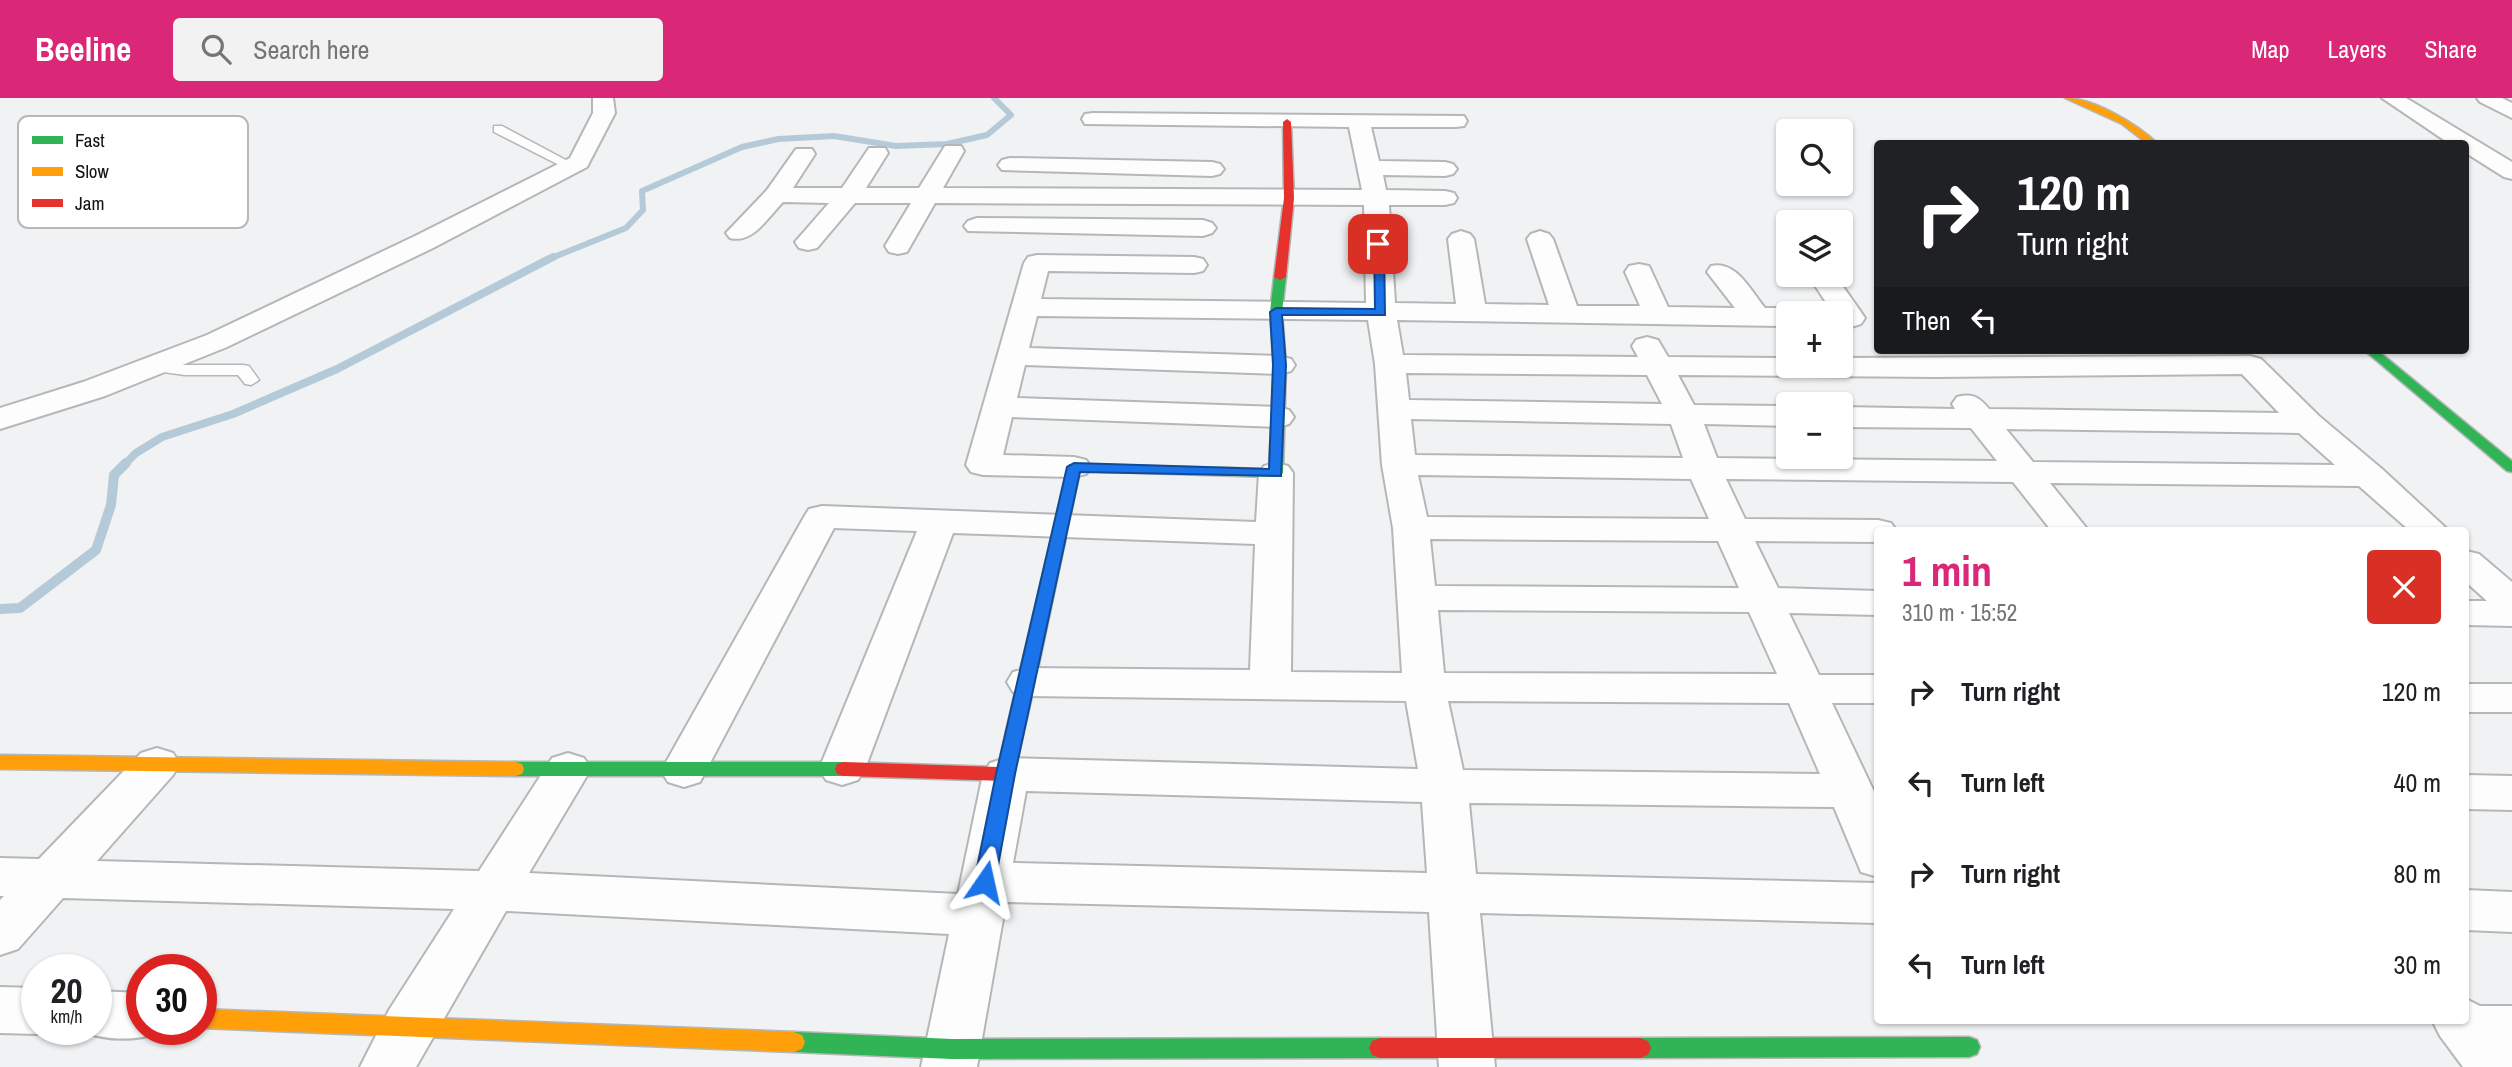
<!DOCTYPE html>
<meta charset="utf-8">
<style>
:root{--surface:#fff;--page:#f2f2f2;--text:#202124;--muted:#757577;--accent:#db2777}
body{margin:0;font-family:"Archivo Narrow",sans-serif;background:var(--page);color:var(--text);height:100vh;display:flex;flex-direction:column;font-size:26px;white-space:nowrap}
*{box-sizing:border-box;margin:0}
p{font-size:23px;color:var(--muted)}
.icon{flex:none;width:38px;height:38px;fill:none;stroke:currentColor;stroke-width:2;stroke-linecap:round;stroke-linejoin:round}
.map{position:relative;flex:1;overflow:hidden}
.panel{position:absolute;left:1874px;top:429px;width:595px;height:497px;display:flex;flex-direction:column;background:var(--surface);border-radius:7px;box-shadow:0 2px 5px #0004}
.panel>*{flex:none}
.top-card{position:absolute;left:1874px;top:42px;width:595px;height:214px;border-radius:7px;box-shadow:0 2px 5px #0004;background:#202124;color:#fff;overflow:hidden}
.controls{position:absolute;left:1776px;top:21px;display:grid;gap:14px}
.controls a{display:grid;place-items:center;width:77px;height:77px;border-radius:7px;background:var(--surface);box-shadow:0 2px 5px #0004;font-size:35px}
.speed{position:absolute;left:21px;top:856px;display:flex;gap:14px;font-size:35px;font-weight:700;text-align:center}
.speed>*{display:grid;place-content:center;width:91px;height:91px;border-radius:50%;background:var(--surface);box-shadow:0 2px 5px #0004;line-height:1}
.speed small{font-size:18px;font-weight:400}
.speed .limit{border:10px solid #d22;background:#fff;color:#111}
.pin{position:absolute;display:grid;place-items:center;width:60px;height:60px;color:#fff;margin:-30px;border-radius:14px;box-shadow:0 4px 10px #0006}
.me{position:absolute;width:77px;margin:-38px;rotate:11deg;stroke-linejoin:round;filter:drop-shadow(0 0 5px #0008)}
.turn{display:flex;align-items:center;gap:24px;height:147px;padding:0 28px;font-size:32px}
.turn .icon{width:91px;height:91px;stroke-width:2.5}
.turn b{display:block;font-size:49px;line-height:60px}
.then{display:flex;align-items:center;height:66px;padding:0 28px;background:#0003;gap:14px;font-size:26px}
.round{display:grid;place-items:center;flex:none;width:74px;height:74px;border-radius:7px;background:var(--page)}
.summary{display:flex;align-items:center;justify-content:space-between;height:119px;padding:0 28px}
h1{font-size:42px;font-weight:700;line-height:52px;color:var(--accent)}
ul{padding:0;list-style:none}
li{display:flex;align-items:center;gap:21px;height:91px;padding:0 28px}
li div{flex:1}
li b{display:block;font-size:26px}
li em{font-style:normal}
header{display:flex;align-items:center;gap:42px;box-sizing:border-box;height:98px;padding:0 35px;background:var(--accent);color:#fff}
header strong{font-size:33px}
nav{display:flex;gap:38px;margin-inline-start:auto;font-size:24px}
.search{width:490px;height:63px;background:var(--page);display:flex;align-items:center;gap:18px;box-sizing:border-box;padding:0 24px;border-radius:7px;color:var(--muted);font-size:26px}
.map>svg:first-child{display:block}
</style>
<header>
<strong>Beeline</strong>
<div class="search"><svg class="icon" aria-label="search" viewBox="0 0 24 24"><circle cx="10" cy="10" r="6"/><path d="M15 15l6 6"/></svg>Search here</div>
<nav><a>Map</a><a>Layers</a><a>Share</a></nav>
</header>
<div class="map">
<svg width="2512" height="969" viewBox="0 0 2512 969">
<rect width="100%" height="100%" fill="#f0f2f3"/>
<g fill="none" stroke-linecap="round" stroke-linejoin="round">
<polyline stroke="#b5cad8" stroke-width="6" points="549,161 626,130 643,112 642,93 742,49 778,41 834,38 896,48 947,46 987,37 1011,17 994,0"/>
<polyline stroke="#b5cad8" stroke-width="8" points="124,367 136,355 162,339 233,316 337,271 553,159"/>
<polyline stroke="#b5cad8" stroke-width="10" points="0,511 20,510 96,452 111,407 114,377 126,365"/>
<defs>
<g id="lane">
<polygon points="494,28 502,28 577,68 575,71 567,71 494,34"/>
<polygon points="154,263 185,267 243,267 249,268 259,282 251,287 245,286 238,277 185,277 148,272 146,268 148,264"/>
</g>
<g id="street">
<polygon points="593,0 613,0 615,15 587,69 433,150 227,249 105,298 0,331 0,310 83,284 207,237 415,138 570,60 593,15"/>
<polygon points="2382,0 2406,0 2512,64 2512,81 2504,79 2466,55 2466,46 2450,46"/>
<polygon points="2477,0 2502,0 2512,5 2512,20 2480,4"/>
<path d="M1093 15 1464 18 1467 23 1464 28 1456 29H1371L1379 63 1445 64 1453 66 1457 71 1453 76 1445 78 1383 77 1386 92 1445 93 1454 95 1457 100 1454 105 1445 107H1389L1395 205 1456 206 1448 141 1452 136 1461 133 1470 136 1474 141 1485 206 1549 207 1527 141 1531 136 1540 133 1549 136 1553 141 1577 208H1640L1625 174 1629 168 1639 166 1649 168 1668 209 1735 210 1707 174 1711 168C1736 162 1751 193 1765 210H1788L1800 215H1788V228L1397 222 1403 257 1638 259 1632 248 1636 242 1647 239 1658 242 1668 259 1788 260V268H1841V260L2250 258 2261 261 2319 318 2382 371 2448 432H2409L2359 388 2050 385 2088 432H2051L2013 384 1726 381 1745 421 1878 422 1891 425 1896 432H1878V444L1755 443 1778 490 1878 493V517L1789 515 1819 577H1878V605H1832L1878 702V779L1861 774 1834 709 1469 705 1476 776 1878 785V825L1480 815 1495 969H1439L1429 814 1006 804 977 969H921L949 836 506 813 416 969H360L389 912 454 811 63 800 18 851 0 857V802L4 798H0V760L39 761 141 655 157 650 173 655 180 666 173 677 97 763 479 773 552 660 568 655 584 660 591 671 529 775 958 796 983 676 990 665 1006 660 1418 671 1406 603 1028 598 1013 594 1007 584 1013 574 1028 570 1250 572 1255 446 953 435 865 671 858 682 842 687 826 682 819 671 917 433 834 430 700 684 684 689 668 684 661 673 804 419 809 411 822 408 1256 424 1259 375 1264 368 1276 365 1288 368 1293 375 1291 574 1402 575 1393 430 1382 367 1375 266 1368 222 1037 218 1029 250 1280 258 1291 261 1295 267 1291 273 1280 276 1025 267 1017 300 1278 309 1289 312 1294 319 1289 326 1278 329 1012 319 1003 357 1074 359 1086 362 1091 369 1086 376 1074 379 983 377 971 374 966 367 1024 165 1028 159 1037 157 1194 159 1203 161 1207 167 1203 173 1194 175 1048 173 1041 201 1366 205 1364 107 935 105 907 154 898 156 889 154 885 148 911 105H855L817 150 808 152 799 150 795 144 829 105 783 104C768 119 753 146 730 140L726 135 767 92 796 51H812L815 56 793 90H842L869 50H885L888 55 866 90H919L945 48H961L964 53 943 90 1362 92 1349 29 1085 26 1082 21 1085 16ZM1406 275 1647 277 1662 306 1409 302ZM2242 276 2279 315 1989 311C1979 299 1973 295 1957 299L1952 306 1955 311 1841 309V329L1971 330 1997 363 1717 360 1704 326 1788 328V308L1694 307 1678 277 1937 279ZM1411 321 1671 326 1683 360 1415 357ZM2006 331 2299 335 2335 367 2033 364ZM1418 377 1691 381 1709 421 1427 419ZM1430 441 1718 443 1739 490 1435 488ZM1438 512 1749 514 1777 576 1444 575ZM1448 603 1789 605 1820 676 1463 672ZM1026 693 1422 704 1427 775 1013 765Z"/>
<polygon points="1010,60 1212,64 1220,66 1224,71 1220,76 1212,78 1002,72 998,67 1002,62"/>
<polygon points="977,120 1203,122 1212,125 1216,130 1212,135 1203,138 968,133 964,128 968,123"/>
<polygon points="1808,177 1835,177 1865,220 1861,226 1851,229 1841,226 1841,215 1833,215"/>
<polygon points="2466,453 2479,456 2512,484 2512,528 2466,527 2466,503 2487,503 2466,484"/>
<rect x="2466" y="586" width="46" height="28"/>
<polygon points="2466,677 2512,678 2512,712 2466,711"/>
<polygon points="2466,792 2512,794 2512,834 2466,832"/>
<polygon points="0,889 37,890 37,931 51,931 37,936 0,935"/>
<path d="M96 893 142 895V931H163L161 934C134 944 104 942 77 932L96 931Z"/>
<polygon points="2466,901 2480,908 2512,908 2512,969 2463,969 2440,938 2432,922 2466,922"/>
</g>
<g id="fast">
<polygon points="1280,176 1286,179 1282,214 1286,267 1283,375 1276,379 1080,373 1035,585 1026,591 1020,589 1017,585 1069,366 1269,371 1274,267 1270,214 1274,179"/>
<polygon points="2364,252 2377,252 2512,363 2512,374 2507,373"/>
<polygon points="515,664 844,664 851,666 853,671 851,676 844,678 515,678 508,676 506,671 508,666"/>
<polygon points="794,934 952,941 1380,940 1388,943 1391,950 1388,957 1380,960 952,961 794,954 786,951 783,944 786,937"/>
<polygon points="1969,939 1977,942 1980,949 1977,956 1969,959 1640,960 1632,957 1629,950 1632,943 1640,940"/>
</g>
<g id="slow">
<path d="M2065 0C2094 0 2137 26 2158 46H2148L2122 26Z"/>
<polygon points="0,657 515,664 522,666 524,671 522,676 515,678 0,671"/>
<polygon points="201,911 794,934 802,937 805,944 802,951 794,954 201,930"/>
</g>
<g id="jam">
<polygon points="1287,21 1291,24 1294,100 1286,179 1280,182 1274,179 1284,100 1283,24"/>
<polygon points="1026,579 1035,585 1013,681 1006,683 844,678 837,676 835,671 837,666 844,664 998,669 1017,585"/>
<polygon points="1380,940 1640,940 1648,943 1651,950 1648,957 1640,960 1380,960 1372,957 1369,950 1372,943"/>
</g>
</defs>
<use href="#lane" stroke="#b5b7b7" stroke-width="3"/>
<use href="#street" stroke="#b5b7b7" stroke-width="4"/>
<use href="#fast" stroke="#b5b7b7" stroke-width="3"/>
<use href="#slow" stroke="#b5b7b7" stroke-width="3"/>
<use href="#jam" stroke="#b5b7b7" stroke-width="3"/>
<use href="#lane" fill="#fdfdfd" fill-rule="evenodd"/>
<use href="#street" fill="#fdfdfd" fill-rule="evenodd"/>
<use href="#fast" fill="#30b455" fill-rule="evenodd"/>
<use href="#slow" fill="#ff9f0a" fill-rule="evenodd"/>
<use href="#jam" fill="#e5322d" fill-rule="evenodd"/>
</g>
<polygon fill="#1a73e8" stroke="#114b97" stroke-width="2" points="1374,143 1384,146 1385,217 1282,217 1286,267 1281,378 1080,374 1015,676 995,784 992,790 985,792 977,790 974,784 996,676 1067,369 1074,365 1269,371 1273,267 1270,214 1276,210 1375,211"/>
<rect x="18" y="18" width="230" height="112" rx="10" fill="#fff" stroke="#b8b8b8" stroke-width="2"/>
<rect x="32" y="38" width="31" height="8" fill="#30b455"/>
<rect x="32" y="69" width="31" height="9" fill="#ff9f0a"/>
<rect x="32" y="101" width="31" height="8" fill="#e5322d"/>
<g font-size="19" fill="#121314">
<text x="75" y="49">Fast</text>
<text x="75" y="80">Slow</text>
<text x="75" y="112">Jam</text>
</g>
</svg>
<div class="controls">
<a><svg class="icon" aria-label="search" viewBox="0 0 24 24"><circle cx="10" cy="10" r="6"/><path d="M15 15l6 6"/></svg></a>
<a><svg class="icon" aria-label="layers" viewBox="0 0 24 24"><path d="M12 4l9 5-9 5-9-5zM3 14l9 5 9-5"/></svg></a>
<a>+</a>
<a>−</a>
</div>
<div class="speed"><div>20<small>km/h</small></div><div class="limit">30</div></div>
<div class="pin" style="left:1378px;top:146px;background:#d93025"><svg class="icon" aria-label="arrive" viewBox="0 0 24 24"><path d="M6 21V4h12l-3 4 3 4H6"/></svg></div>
<svg class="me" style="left:985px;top:784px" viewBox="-20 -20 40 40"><path d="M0-17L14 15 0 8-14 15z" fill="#1a73e8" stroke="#fff" stroke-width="4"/></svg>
<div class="top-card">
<div class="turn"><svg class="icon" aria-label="right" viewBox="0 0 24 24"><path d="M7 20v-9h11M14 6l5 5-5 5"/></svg><div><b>120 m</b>Turn right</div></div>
<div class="then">Then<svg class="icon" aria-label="left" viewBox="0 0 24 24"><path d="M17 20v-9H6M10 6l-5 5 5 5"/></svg></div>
</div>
<section class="panel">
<div class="summary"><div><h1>1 min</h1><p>310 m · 15:52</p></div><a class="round" style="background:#d93025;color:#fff"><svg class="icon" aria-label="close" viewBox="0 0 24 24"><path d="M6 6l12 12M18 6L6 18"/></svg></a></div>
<ul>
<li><svg class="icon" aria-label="right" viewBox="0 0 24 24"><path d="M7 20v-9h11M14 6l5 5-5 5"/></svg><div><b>Turn right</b></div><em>120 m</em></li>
<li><svg class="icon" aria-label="left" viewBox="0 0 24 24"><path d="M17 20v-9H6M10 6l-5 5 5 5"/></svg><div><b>Turn left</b></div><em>40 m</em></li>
<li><svg class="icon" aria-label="right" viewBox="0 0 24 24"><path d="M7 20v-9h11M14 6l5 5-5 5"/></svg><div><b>Turn right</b></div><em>80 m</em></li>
<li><svg class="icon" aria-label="left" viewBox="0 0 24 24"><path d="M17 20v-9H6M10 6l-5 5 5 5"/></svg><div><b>Turn left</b></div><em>30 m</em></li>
</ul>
</section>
</div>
